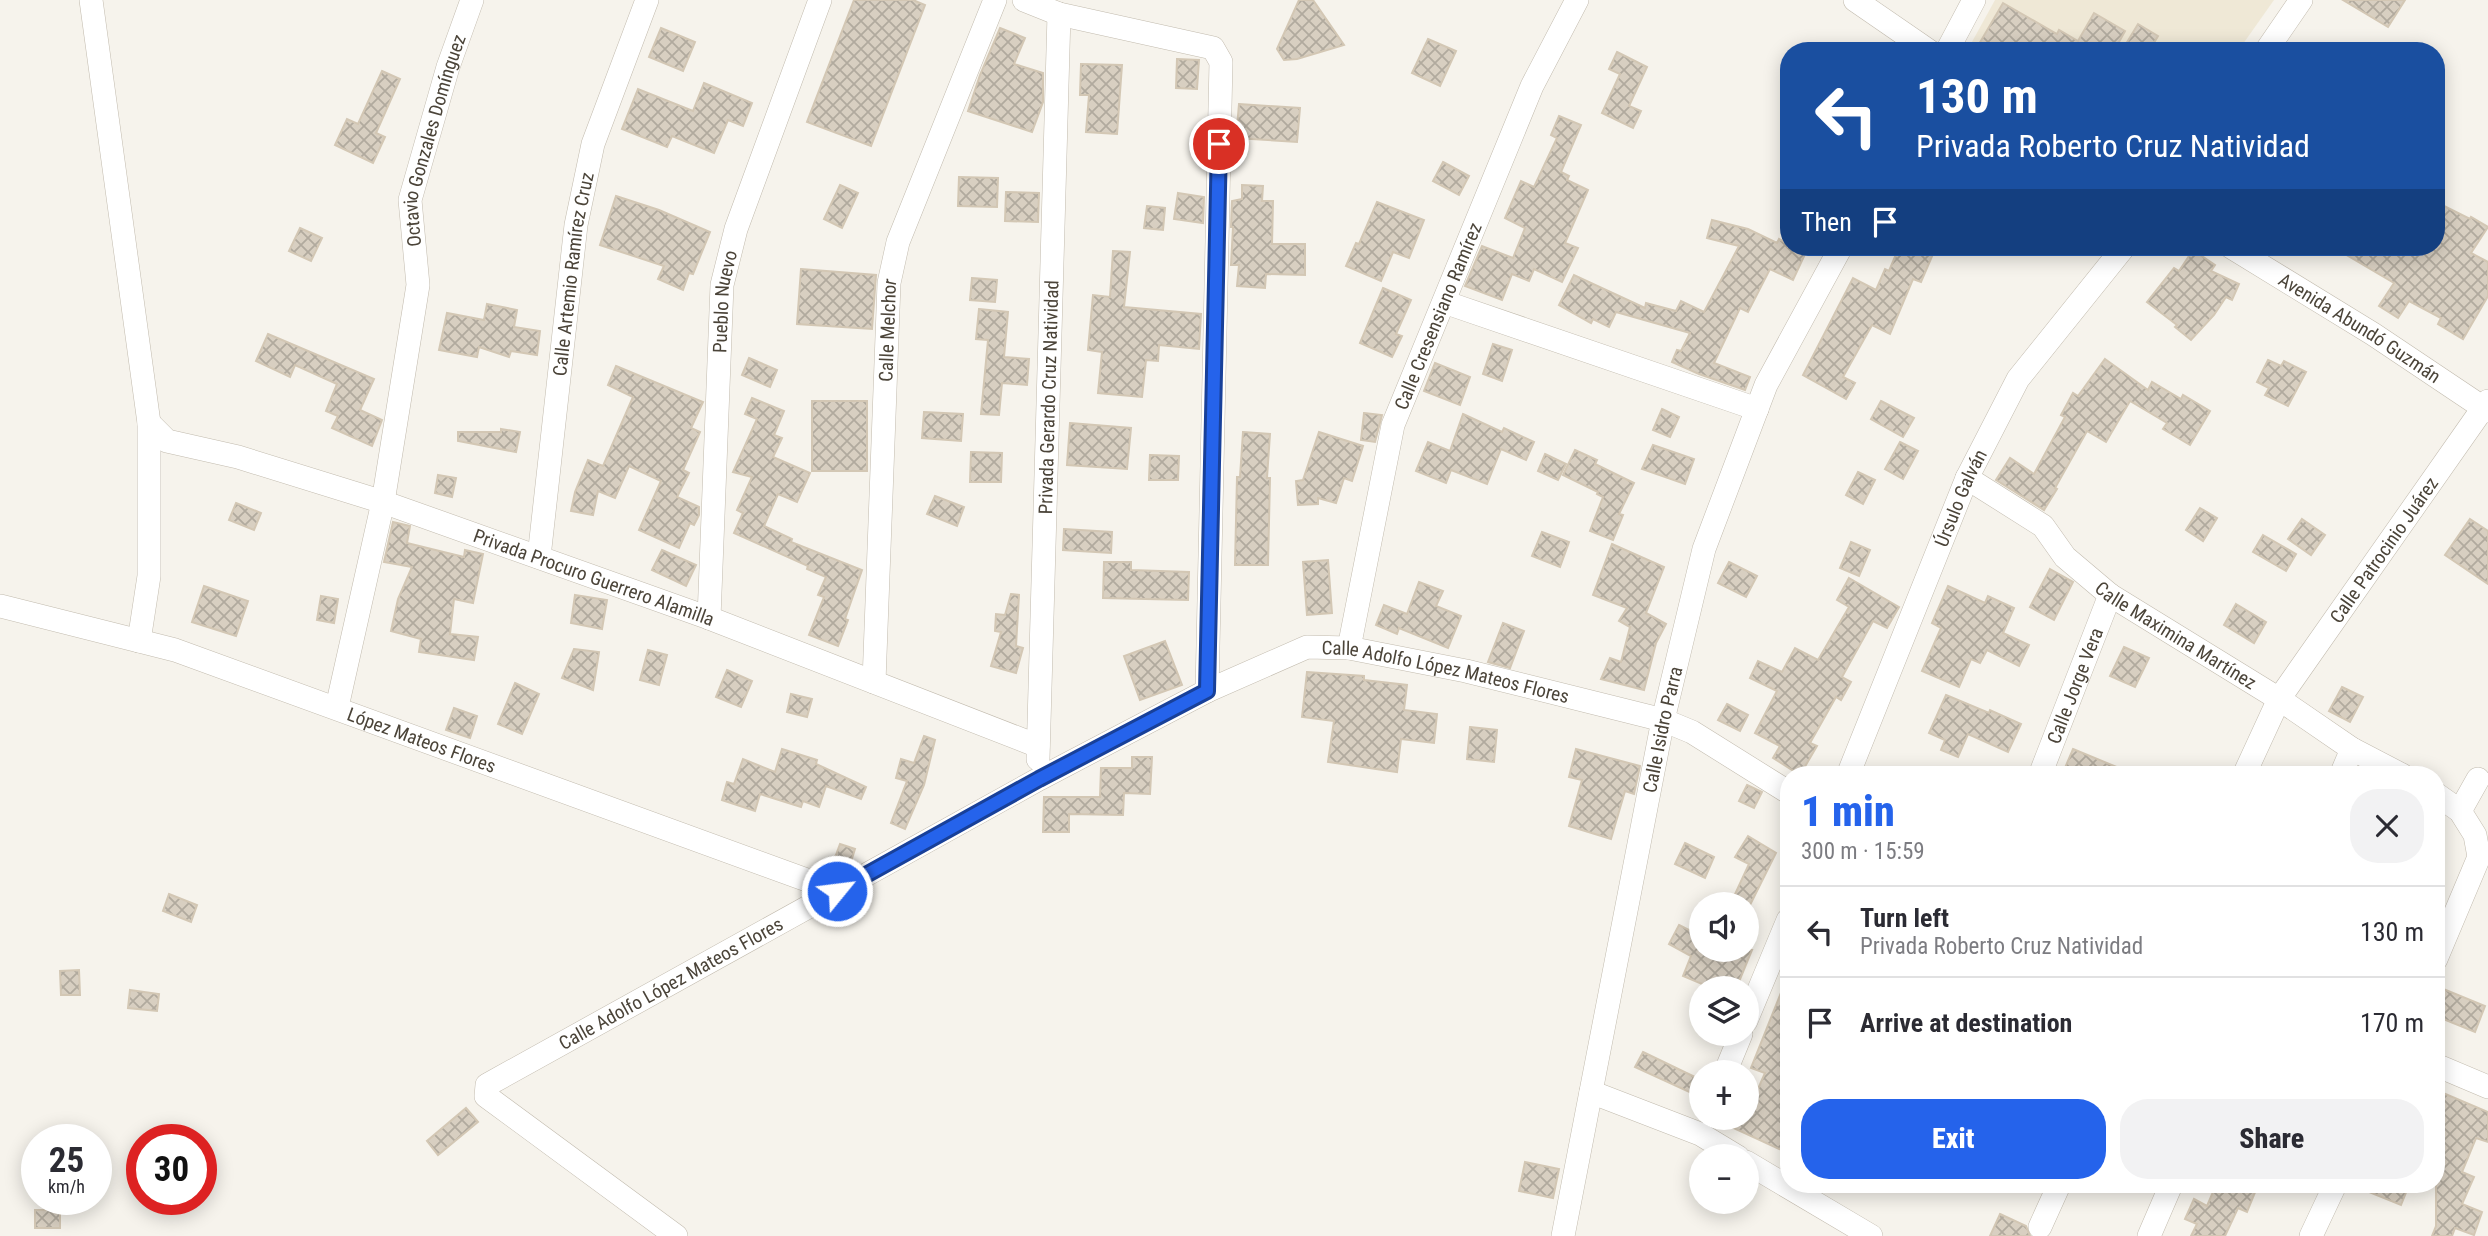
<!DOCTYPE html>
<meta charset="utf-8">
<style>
:root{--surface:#fff;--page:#f2f2f3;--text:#2b2b33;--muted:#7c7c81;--line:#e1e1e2;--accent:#2563eb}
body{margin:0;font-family:"Roboto Condensed",sans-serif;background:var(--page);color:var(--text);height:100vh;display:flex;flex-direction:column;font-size:26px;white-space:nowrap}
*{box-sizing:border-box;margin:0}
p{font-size:23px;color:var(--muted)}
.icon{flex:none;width:38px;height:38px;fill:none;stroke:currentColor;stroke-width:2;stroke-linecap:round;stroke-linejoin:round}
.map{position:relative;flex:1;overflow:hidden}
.side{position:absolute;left:1780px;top:766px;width:665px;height:427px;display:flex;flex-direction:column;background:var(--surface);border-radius:28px;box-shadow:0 4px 18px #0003}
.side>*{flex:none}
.top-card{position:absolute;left:1780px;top:42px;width:665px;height:214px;border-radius:28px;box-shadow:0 4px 18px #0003;background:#1a4fa0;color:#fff;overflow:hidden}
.controls{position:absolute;left:1689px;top:892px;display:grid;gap:14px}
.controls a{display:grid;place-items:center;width:70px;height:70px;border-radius:50%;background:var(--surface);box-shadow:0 4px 18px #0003;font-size:35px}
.speed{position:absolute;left:21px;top:1124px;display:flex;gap:14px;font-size:35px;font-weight:700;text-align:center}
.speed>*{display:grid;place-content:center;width:91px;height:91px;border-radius:50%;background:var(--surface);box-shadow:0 4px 18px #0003;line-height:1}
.speed small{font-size:18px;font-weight:400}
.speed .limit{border:10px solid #d22;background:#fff;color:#111}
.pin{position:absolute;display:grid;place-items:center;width:60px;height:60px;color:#fff;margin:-30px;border:4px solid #fff;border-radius:50%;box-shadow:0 2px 7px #0007}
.me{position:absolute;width:77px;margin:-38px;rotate:61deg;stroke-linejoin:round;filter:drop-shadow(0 0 5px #0008)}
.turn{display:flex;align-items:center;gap:24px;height:147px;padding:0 21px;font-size:32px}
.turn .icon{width:91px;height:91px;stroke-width:2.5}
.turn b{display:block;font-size:49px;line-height:60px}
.then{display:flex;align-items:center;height:66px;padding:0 21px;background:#0003;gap:14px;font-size:26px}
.round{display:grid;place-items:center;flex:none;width:74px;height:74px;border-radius:28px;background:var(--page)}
.headline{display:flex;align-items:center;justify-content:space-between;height:119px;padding:0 21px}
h1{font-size:42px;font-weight:800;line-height:52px;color:var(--accent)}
.primary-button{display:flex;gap:14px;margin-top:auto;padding:14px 21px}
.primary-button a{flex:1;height:80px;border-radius:28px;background:var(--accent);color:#fff;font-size:28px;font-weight:800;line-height:80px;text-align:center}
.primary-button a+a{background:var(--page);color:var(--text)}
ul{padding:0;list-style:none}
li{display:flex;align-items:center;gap:21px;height:91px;padding:0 21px;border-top:2px solid var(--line)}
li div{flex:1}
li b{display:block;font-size:26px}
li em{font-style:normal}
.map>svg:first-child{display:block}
</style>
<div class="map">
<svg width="2488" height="1236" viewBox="0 0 2488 1236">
<defs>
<pattern id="building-cross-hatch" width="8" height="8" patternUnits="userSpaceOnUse" patternTransform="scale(1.75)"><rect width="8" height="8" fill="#d8cfc1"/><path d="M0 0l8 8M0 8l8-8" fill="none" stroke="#b1aa9e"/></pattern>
</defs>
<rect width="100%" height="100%" fill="#f6f3ec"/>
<polygon fill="#efe8d6" points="1995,0 2274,0 2238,51 1967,51"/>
<g fill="url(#building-cross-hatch)" stroke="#d3c7b4" stroke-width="2">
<polygon points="854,0 913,0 925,5 871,146 807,122"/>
<polygon points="1299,0 1313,0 1344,45 1297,59 1284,60 1277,49"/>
<polygon points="2343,0 2405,0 2388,27"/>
<polygon points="2003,3 2057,34 2059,30 2078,41 2094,13 2125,31 2114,51 1975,51"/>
<polygon points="2138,24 2158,36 2149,51 2137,51 2126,44"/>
<polygon points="661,28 695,42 683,71 649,57"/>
<polygon points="1000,28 1025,38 1014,64 1043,73 1043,102 1032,132 968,111 980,75"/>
<polygon points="1428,39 1456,51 1440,86 1412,73"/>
<polygon points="1617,52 1647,67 1629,106 1641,111 1633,128 1602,113 1620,74 1609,69"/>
<polygon points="1177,59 1199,60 1197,89 1176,88"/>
<polygon points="1081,64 1122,65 1117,134 1086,132 1089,95 1080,95"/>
<polygon points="382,71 400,79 376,133 385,137 373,163 335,145 347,119 358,124"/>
<polygon points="704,83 752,103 743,126 728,120 714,153 672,136 667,147 622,129 638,89 693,111"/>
<polygon points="1239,104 1300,108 1297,142 1236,138"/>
<polygon points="1559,116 1581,125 1561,172 1569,176 1567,180 1588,190 1565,243 1578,248 1562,282 1534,269 1529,281 1512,274 1502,300 1465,286 1482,246 1513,258 1525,228 1505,218 1521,181 1534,187 1557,138 1551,135"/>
<polygon points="1443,162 1469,176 1459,195 1433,181"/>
<polygon points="959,177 998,178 997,207 958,206"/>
<polygon points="840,185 858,193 842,228 824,219"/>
<polygon points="1242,185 1263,186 1262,201 1273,201 1272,244 1305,244 1305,275 1266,274 1265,288 1237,286 1239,265 1231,265 1233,227 1231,227 1232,201 1242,199"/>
<polygon points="1006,192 1039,193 1038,222 1005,221"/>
<polygon points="1178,193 1204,197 1203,223 1174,219"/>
<polygon points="616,196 659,210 710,232 693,274 689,273 683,290 658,279 664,266 600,245"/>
<polygon points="1377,202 1424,220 1409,258 1393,252 1381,281 1346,266 1356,243 1359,244"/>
<polygon points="2436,202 2470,219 2471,217 2488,227 2471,253 2488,262 2488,296 2463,339 2438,324 2441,318 2409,301 2398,318 2379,306 2394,283 2333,247 2436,247"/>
<polygon points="1147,206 1165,208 1163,230 1144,228"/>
<polygon points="1712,220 1748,229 1777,243 1779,239 1788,244 1788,247 1795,247 1806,252 1793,280 1770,269 1748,312 1740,308 1714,363 1750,377 1745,390 1699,374 1672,362 1677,350 1681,351 1690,333 1616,312 1609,327 1593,319 1591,323 1559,305 1574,275 1645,308 1646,303 1676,311 1681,301 1704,312 1739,246 1707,238"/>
<polygon points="300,228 322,238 311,261 289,251"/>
<polygon points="1899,247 1918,247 1933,254 1921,282 1913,279 1890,334 1872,325 1843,377 1855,383 1846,399 1803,375 1853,278 1876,290 1885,269 1889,271"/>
<polygon points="2193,250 2215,265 2211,271 2239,284 2232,300 2226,297 2214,315 2191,340 2175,327 2177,325 2147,302 2174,268 2179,271"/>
<polygon points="1113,251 1130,252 1124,307 1201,314 1199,349 1159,345 1158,361 1146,360 1142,397 1098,393 1102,352 1088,350 1093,295 1110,297"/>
<polygon points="801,269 876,275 872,329 797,324"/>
<polygon points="972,278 997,280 995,302 970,300"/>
<polygon points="1383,288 1411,300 1396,334 1402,336 1392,357 1360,343"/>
<polygon points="487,304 517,310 514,327 540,331 537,355 511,351 509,357 479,347 477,357 439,350 447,313 484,320"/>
<polygon points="979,309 1008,312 1004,357 1029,359 1027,385 1002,383 999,415 981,414 988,340 976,339"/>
<polygon points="268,334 374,379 360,410 382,420 372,446 332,428 338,416 326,411 337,384 295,365 290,377 256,361"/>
<polygon points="1493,344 1512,350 1502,381 1483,374"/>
<polygon points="749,358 777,370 770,387 742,375"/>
<polygon points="2105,359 2148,390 2152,382 2181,399 2183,395 2210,411 2190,445 2163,429 2167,423 2130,401 2106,442 2087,431 2055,488 2057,489 2044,510 1996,480 2010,458 2034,474 2065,417 2061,415 2073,393 2078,396"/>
<polygon points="2268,360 2281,366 2284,361 2306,372 2288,406 2265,395 2269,388 2257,382"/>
<polygon points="1435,363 1470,377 1460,405 1424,391"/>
<polygon points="616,366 703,402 691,428 700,432 683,470 689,473 677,497 699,507 699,515 694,525 690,523 679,548 639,530 661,481 629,466 615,498 598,491 593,515 571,511 575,492 588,460 603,466 633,397 608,385"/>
<polygon points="752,398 784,411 774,435 782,438 773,457 810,473 797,502 778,494 764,526 792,539 791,542 862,570 845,619 848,620 838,646 809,635 824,597 818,595 826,577 807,569 808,566 734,533 743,513 737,510 752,477 733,472 757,419 745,414"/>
<rect x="812" y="401" width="55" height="70"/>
<polygon points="1881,401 1914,418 1903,437 1871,419"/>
<polygon points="1662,409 1679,417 1670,437 1653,430"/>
<polygon points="924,412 963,414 961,441 922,438"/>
<polygon points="1364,413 1382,415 1375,442 1361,440"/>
<polygon points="1463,414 1502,432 1504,428 1534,442 1526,460 1501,449 1487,484 1451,470 1446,483 1416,471 1428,442 1450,451"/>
<polygon points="1070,423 1131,428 1127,469 1067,465"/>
<polygon points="501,429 520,432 516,452 458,441 458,432 501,432"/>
<polygon points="1243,432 1270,434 1267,478 1270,478 1268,565 1235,565 1237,477 1240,477"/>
<polygon points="1319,432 1363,446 1352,481 1344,478 1336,503 1318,498 1318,504 1298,505 1296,481 1303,480"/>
<polygon points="1900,442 1918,451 1903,479 1885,469"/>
<polygon points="1653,445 1694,459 1685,484 1642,469"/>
<polygon points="1575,450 1597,460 1595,464 1634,483 1619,514 1623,515 1613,540 1590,531 1603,497 1597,494 1598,492 1563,475"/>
<polygon points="971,452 1002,453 1001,482 970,482"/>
<polygon points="1545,454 1566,464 1558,480 1538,471"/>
<polygon points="1150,455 1179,456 1178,480 1149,480"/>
<polygon points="1858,472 1875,480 1863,504 1846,495"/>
<polygon points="438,475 456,478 452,497 435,493"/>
<polygon points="935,496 964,507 957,526 927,514"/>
<polygon points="236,503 261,513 254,530 229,520"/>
<polygon points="2200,508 2217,518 2203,541 2186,530"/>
<polygon points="2302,519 2325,535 2311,555 2288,539"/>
<polygon points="2470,519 2488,531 2488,584 2445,555"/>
<polygon points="393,522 410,526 407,543 464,557 465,550 483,554 473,603 454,599 450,634 478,637 474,660 419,652 421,639 391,631 398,599 412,567 384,562"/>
<polygon points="1064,529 1112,532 1111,553 1063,550"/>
<polygon points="1542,532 1569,542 1560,567 1532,556"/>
<polygon points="2263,535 2296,554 2286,571 2253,552"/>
<polygon points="1851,542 1870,550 1859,576 1840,568"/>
<polygon points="1612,544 1664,567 1646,613 1666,624 1656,643 1644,690 1601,679 1610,658 1621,662 1630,627 1619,621 1627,608 1593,595"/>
<polygon points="662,550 696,565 686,586 652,570"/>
<polygon points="1328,560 1332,613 1307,615 1303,562"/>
<polygon points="1104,562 1131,562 1131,570 1189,572 1188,600 1103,598"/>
<polygon points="1729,562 1757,576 1746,597 1718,583"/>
<polygon points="2050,569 2073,582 2054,620 2030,607"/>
<polygon points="1849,578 1899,607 1887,628 1873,621 1842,677 1851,682 1841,700 1836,697 1810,743 1817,746 1800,775 1773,758 1780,746 1755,733 1777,691 1750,678 1758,661 1782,672 1795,648 1818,660 1849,607 1837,600"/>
<polygon points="1419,582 1443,591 1436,606 1461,616 1448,648 1399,628 1397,634 1376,625 1384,605 1407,614"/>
<polygon points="204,586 248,601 236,636 192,622"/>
<polygon points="1948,586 1985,603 1988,596 2014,608 2003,633 2029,645 2019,666 1987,650 1980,663 1971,659 1959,687 1922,671 1941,628 1932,623"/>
<polygon points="1011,594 1019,595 1016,646 1023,648 1016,673 991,666 1001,632 995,631 996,614 1005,615"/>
<polygon points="575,595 607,600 602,629 571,623"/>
<polygon points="321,596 338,599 334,623 317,620"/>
<polygon points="2236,604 2266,622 2254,643 2224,625"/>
<polygon points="1503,623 1524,631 1510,668 1488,662"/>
<polygon points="1165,641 1182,685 1140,700 1124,656"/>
<polygon points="2124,647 2149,658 2135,687 2110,676"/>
<polygon points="574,649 599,652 593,690 562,678"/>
<polygon points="648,650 667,655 659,685 640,680"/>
<polygon points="727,670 752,681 741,707 716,697"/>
<polygon points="1307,672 1364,676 1364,680 1407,685 1404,710 1437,714 1434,743 1401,739 1397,772 1328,762 1334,721 1302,717"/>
<polygon points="515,683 539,694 522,734 498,724"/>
<polygon points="2342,687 2363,697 2350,722 2329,711"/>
<polygon points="791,694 812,699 807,717 787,712"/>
<polygon points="1946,695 1989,713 1990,710 2021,724 2008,752 1968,734 1958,757 1941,750 1945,740 1929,733"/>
<polygon points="1727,704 1748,715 1740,731 1718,720"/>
<polygon points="454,708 477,716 470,738 446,730"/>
<polygon points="1470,727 1497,730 1494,762 1467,759"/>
<polygon points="924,736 935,740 924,785 905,829 891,823 907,781 896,778 901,759 914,763"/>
<polygon points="782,749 817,760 816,764 866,787 861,799 826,786 819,807 803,801 801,807 760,794 755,811 722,800 727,782 734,784 743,759 775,772"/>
<polygon points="1576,749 1640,766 1634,794 1625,791 1611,839 1569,826 1582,780 1569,777"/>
<polygon points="2073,749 2136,775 2062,775"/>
<polygon points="1132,757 1152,757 1150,794 1124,793 1123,815 1069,814 1069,832 1043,832 1044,797 1100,797 1101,768 1132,768"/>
<polygon points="1747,785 1762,792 1754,808 1739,801"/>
<polygon points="1748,836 1776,853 1750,905 1730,905 1749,864 1735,857"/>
<polygon points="1685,843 1714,857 1705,878 1675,864"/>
<polygon points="840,844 855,849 849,868 833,863"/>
<polygon points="169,894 197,905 191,922 163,911"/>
<polygon points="1679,925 1701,936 1701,950 1752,950 1736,989 1714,989 1683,976 1691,956 1669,944"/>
<polygon points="79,970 80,995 61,995 60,971"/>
<polygon points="1788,975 1788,1153 1712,1118 1746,1118 1746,1102 1751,1105 1765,1073 1751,1068"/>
<polygon points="2436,986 2485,1006 2475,1032 2436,1016"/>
<polygon points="130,990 159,994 157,1011 128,1008"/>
<polygon points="1643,1052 1701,1080 1701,1089 1698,1096 1635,1067"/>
<polygon points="2436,1090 2488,1112 2488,1142 2476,1138 2462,1172 2474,1177 2462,1204 2482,1212 2474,1235 2455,1228 2452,1236 2432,1236 2436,1226"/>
<polygon points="466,1108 478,1122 438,1155 427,1141"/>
<polygon points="1525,1162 1559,1169 1553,1198 1519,1191"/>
<polygon points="2216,1185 2258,1185 2247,1212 2238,1208 2225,1236 2191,1236 2197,1224 2185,1219 2194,1199 2207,1206"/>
<polygon points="2352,1185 2409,1185 2401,1205"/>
<rect x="35" y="1210" width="25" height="18"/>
<polygon points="2000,1214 2026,1226 2030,1236 1990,1236"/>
</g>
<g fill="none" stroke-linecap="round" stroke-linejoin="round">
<defs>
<g id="minor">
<polyline points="91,0 149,423 149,576 139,641"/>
<polyline points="1024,0 1059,14 1213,48 1221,62 1207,691"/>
<polyline points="1855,0 1929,51"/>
<polyline points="1947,51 1974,0"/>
<polyline points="2266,51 2301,0"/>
<path id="s1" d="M2231 247 2373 334 2488 411"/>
<polyline points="1444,302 1757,409"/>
<path id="s2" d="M149 423 167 441 238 457 383 502 709 618 1038 746"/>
<path id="s3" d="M1967 478 2043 526 2065 557 2110 595 2279 699 2352 749 2402 775"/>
<path id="s4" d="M539 557 576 225 593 144 647 0"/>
<path id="s5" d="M0 606 175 650 837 891"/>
<path id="s6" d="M709 618 722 285 736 229 820 0"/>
<path id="s7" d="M1349 648 1393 425 1532 86 1577 0"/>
<path id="s8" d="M874 682 889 283 898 242 995 0"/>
<path id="s9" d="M337 707 383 502 418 285 410 200 448 67 472 0"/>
<path id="s10" d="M1038 759 1059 14"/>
<path id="s11" d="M1848 775 1967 478 2018 379 2124 247"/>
<path id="s12" d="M2040 775 2110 595"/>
<path id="s13" d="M2244 775 2279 699 2488 401"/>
<polyline points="2341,775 2352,749"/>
<polyline points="2436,794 2460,811 2475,835 2479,857 2436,959"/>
<polyline points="2460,811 2478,779"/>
<polyline points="1746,1021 1788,920"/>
<polyline points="2436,1065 2488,1087"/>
<polyline points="1725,1073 1741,1034"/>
<polyline points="1591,1092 1700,1134 1738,1157"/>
<polyline points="1746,1162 1871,1236"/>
<polyline points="2040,1227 2059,1185"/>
<path id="s14" d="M676 1236 486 1096 487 1085 1039 779 1207 691 1307 647 1349 648 1466 671 1663 720 1692 732 1788 792"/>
<path id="s15" d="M1563 1236 1663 720 1704 549 1766 385 1841 247"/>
<polyline points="2149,1236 2171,1185"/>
<polyline points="2311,1236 2335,1185"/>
</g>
</defs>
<use href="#minor" stroke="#c2bbae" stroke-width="24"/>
<use href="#minor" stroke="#fff" stroke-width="23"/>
</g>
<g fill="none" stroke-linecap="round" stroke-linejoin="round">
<defs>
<polyline id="route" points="837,891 1039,779 1207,691 1219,144"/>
</defs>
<use href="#route" stroke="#184099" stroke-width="18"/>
<use href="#route" stroke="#2563eb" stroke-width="12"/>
</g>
<g text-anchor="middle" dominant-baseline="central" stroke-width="6" stroke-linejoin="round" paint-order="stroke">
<g font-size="19" fill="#4b4439" stroke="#fff">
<text stroke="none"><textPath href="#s9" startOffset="578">Octavio Gonzales Domínguez</textPath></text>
<text stroke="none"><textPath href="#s4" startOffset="285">Calle Artemio Ramírez Cruz</textPath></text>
<text stroke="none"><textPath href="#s6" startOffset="317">Pueblo Nuevo</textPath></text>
<text stroke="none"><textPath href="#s7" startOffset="345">Calle Cresensiano Ramírez</textPath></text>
<text stroke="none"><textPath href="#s1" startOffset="152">Avenida Abundó Guzmán</textPath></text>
<text stroke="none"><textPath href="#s8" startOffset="352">Calle Melchor</textPath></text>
<text stroke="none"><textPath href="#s10" startOffset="362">Privada Gerardo Cruz Natividad</textPath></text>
<text stroke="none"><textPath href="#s11" startOffset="299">Úrsulo Galván</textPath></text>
<text stroke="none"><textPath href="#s13" startOffset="266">Calle Patrocinio Juárez</textPath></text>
<text stroke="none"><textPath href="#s2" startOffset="474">Privada Procuro Guerrero Alamilla</textPath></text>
<text stroke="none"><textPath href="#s3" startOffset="264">Calle Maximina Martínez</textPath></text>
<text stroke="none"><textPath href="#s14" startOffset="1318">Calle Adolfo López Mateos Flores</textPath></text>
<text stroke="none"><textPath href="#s12" startOffset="96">Calle Jorge Vera</textPath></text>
<text stroke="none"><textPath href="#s15" startOffset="516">Calle Isidro Parra</textPath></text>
<text stroke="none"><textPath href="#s5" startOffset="443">López Mateos Flores</textPath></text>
<text stroke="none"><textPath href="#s14" startOffset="457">Calle Adolfo López Mateos Flores</textPath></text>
</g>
</g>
</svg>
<div class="controls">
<a><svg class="icon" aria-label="sound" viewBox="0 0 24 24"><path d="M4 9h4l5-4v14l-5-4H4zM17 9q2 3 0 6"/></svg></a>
<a><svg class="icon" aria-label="layers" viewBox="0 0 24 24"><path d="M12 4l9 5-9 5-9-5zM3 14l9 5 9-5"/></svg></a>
<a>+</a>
<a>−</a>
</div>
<div class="speed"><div>25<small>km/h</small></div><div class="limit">30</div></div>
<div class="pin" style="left:1219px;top:144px;background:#d93025"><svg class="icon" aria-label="arrive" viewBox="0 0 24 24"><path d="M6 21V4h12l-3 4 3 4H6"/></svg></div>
<svg class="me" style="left:837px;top:891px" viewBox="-20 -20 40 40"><circle r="17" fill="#2563eb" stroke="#fff" stroke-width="3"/><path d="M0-11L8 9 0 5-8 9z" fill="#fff"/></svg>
<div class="top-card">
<div class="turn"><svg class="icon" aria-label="left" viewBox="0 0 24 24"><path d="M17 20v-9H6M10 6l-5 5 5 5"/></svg><div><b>130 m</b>Privada Roberto Cruz Natividad</div></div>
<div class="then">Then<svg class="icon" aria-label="arrive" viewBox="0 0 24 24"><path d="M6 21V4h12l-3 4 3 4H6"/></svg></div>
</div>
<section class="side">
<div class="headline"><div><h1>1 min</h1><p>300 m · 15:59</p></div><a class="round"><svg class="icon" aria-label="close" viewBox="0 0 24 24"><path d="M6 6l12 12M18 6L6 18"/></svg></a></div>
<ul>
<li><svg class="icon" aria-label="left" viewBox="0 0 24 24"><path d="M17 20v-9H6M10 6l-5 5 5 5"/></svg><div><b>Turn left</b><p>Privada Roberto Cruz Natividad</p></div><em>130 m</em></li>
<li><svg class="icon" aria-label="arrive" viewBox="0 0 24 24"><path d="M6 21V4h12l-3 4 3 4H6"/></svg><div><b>Arrive at destination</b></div><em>170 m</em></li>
</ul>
<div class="primary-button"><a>Exit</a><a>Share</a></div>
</section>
</div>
